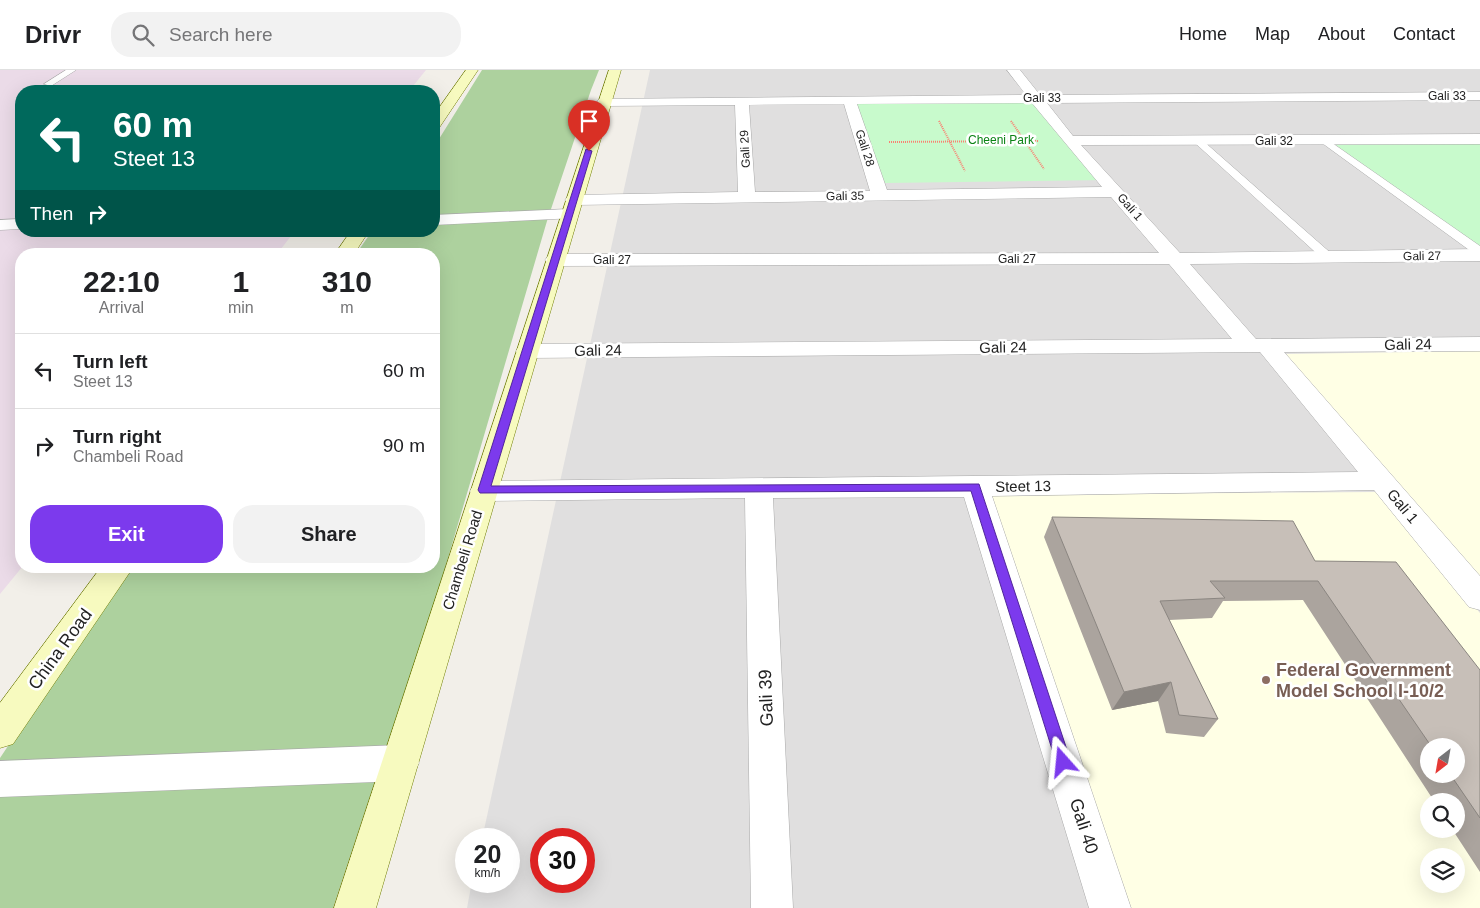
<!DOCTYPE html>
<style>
:root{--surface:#fff;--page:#f2f2f2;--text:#202124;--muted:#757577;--line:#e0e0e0;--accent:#7c3aed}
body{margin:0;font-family:Arial,sans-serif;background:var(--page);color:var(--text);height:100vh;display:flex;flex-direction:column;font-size:19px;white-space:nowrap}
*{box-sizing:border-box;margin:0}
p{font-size:16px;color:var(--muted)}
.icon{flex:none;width:28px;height:28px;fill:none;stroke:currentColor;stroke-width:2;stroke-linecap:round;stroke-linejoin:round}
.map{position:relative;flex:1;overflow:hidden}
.sheet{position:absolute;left:15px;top:178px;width:425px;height:325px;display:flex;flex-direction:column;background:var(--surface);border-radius:20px;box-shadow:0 5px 20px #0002}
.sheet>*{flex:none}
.guide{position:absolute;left:15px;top:15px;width:425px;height:152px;border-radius:20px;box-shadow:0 5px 20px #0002;background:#00695c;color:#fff;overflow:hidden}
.needle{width:32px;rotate:211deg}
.fabs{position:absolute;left:1420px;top:668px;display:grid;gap:10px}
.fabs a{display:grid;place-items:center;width:45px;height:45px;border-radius:50%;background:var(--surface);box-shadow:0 5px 20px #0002;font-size:25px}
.speed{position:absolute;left:455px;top:758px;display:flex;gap:10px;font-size:25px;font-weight:700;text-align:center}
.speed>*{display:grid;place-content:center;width:65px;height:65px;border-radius:50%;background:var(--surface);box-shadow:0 5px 20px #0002;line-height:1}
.speed small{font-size:12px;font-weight:400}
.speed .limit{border:8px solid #d22;background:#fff;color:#111}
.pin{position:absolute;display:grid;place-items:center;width:42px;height:42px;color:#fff;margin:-51px -21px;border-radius:50% 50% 50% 0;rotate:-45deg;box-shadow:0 0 5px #0007}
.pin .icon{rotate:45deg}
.me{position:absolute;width:55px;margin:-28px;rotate:342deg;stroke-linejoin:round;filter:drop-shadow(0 0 4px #0008)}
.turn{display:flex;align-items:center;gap:18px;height:105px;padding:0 15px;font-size:22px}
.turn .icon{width:65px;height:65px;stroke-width:2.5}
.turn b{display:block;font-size:35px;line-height:42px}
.then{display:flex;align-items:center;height:48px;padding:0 15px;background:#0003;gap:10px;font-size:19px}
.eta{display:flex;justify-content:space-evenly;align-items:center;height:85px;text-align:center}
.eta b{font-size:30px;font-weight:600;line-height:35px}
.action{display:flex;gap:10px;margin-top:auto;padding:10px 15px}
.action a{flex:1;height:58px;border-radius:20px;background:var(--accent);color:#fff;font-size:20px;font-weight:600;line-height:58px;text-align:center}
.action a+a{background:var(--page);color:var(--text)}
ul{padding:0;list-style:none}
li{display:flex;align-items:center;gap:15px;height:75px;padding:0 15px;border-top:1px solid var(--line)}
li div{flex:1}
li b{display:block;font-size:19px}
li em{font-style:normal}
header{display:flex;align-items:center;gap:30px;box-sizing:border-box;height:70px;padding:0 25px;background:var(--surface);border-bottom:1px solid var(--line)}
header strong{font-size:24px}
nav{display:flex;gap:28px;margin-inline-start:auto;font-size:18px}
.search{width:350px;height:45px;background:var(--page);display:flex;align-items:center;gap:12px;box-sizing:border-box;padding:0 18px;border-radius:20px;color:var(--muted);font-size:19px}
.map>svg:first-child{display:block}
</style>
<header>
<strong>Drivr</strong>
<div class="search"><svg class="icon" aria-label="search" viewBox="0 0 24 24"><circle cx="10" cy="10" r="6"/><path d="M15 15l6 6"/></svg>Search here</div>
<nav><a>Home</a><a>Map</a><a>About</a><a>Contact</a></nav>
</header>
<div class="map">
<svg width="1480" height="838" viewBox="0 0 1480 838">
<rect width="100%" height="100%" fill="#f2efe9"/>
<path fill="#e0dfdf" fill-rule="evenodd" d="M650 0H1480V838H467L472 811H509V769H482ZM1429 676H1456V704H1429ZM1429 731H1456V759H1429ZM541 769H584V811H541ZM1429 786H1456V814H1429Z"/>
<polygon fill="#ebdbe8" points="0,0 426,0 409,21 21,21 21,161 295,161 277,184 21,184 23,496 0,524"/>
<g fill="#ffffe5" fill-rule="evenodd">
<polygon points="1480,281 1480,511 1285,284"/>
<path d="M1380 422 1480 543V838H1128L990 425ZM1429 676H1456V704H1429ZM1429 731H1456V759H1429ZM1429 786H1456V814H1429Z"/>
</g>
<polygon fill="#add19e" points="482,0 599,0 591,20 547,151 441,512 333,838 0,838 0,688 128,496 434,496 434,184 356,184 372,161 434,161 434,77"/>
<g fill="#c8facc">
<polygon points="1040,27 1107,110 885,113 851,29"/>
<polygon points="1480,68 1480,178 1327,69"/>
</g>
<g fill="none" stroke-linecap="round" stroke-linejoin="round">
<defs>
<g id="lane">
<polygon points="66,0 76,0 51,16 44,14"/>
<polygon points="1198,68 1201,69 1333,185 1335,188 1333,191 1325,191 1195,73 1195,69"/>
<polygon points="1325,68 1480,176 1480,186 1476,185 1322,73 1320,71"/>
</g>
<g id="street">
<path d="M1007 0H1020L1040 25 1480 22V30L1047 33 1073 66 1480 64V74L1081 75 1180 183 1480 179V191L1190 194 1256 269 1480 267V281L1284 282 1480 506V540L1469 537 1374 420 992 426 1131 838H1089L964 427 773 428 793 838H751L745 428 484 431 474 428 470 421 474 414 484 411 1358 402 1260 282 527 288 519 286 516 281 519 276 527 274 1232 269 1169 194 555 196 548 194 545 190 548 186 555 184 1159 183 1111 127 574 135 568 134 565 130 568 126 574 125 738 122 735 35 604 36 597 32 599 29 1026 25ZM1032 33 1102 117 887 120 857 34ZM844 34 870 121 755 122 749 35Z"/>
<polygon points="569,139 575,140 578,144 575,148 434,155 434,145"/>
<polygon points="21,149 21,159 0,160 0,150"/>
<polygon points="400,675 413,681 419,693 413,705 400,711 0,727 0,691"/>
</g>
<g id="secondary">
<polygon points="466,0 478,0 439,58 434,59 434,45"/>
<polygon points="609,0 621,0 376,838 334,838"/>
<polygon points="351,161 369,161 354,184 335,184"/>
<polygon points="102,496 134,496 13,674 0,678 0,633"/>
</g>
</defs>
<use href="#lane" stroke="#a9a9a9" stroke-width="1"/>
<use href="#street" stroke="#a9a9a9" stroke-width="1"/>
<use href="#secondary" stroke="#707d05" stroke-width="1"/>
<g stroke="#fa8072" stroke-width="2" stroke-dasharray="1 1" stroke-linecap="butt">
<polyline points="939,51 965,101"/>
<polyline points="1011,51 1044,99"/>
<polyline points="889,72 1038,71"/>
</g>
<use href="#lane" fill="#fff" fill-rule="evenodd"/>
<use href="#street" fill="#fff" fill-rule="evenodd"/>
<use href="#secondary" fill="#f7fabf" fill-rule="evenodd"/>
</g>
<path fill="#aba49e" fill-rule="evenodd" d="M1052 447 1315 491 1480 600V802L1452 759H1456V731H1434L1303 530 1223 531 1212 548 1169 550 1218 649 1204 667 1166 663 1158 631 1112 640 1044 467ZM1429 676H1456V704H1429Z"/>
<polygon fill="#8b8681" points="1171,612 1158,631 1112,640 1124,622"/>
<polygon fill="#c7bfb8" stroke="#8b8681" points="1052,447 1293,451 1315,491 1396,492 1480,600 1480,748 1450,704 1456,704 1456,676 1431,676 1318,511 1210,511 1225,528 1160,531 1218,649 1179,645 1171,612 1124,622"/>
<polygon fill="#7c3aed" stroke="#51269a" points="586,79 592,81 491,416 979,414 1071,692 1069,697 1063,699 1058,697 1056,692 971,421 480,423 478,420"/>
<circle fill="#8d6e63" stroke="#fff" stroke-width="2" cx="1266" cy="610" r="5"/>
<g text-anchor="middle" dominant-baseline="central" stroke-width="5" stroke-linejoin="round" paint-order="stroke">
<g font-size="12" fill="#222" stroke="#fff">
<text x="1447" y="26">Gali 33</text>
<text x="1042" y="28">Gali 33</text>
<text x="1274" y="71">Gali 32</text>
<text transform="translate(865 78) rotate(72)">Gali 28</text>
<text transform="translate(745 79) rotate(-93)">Gali 29</text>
<text transform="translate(845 126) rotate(-1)">Gali 35</text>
<text transform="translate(1130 137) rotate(49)">Gali 1</text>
<text transform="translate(1422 186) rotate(-1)">Gali 27</text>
<text x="1017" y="189">Gali 27</text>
<text x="612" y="190">Gali 27</text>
</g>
<g font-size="12" fill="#0c8416" stroke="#fff">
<text x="1001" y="70">Cheeni Park</text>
</g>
<g font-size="15" fill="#222" stroke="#fff">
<text transform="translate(1408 274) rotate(-1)">Gali 24</text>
<text transform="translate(1003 277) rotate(-1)">Gali 24</text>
<text transform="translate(598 280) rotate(-1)">Gali 24</text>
<text transform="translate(1023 416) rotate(-1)">Steet 13</text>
<text transform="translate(1403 436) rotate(50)">Gali 1</text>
<text transform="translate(462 490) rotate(-73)">Chambeli Road</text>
</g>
<g font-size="18" fill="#222" stroke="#fff">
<text transform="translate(60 579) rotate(-54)">China Road</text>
<text transform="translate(766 628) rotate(-92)">Gali 39</text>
<text transform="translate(1084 756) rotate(72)">Gali 40</text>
</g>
<g font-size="18" font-weight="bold" fill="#785e54" stroke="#fff" text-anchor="start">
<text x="1276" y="600">Federal Government<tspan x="1276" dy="21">Model School I-10/2</tspan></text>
</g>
</g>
</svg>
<div class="fabs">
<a><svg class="needle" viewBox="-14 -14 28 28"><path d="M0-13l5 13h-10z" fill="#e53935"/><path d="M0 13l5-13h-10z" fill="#757577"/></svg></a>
<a><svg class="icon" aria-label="search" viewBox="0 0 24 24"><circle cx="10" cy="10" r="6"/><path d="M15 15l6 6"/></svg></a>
<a><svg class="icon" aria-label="layers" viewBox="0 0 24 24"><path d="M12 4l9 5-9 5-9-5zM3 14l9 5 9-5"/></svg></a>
</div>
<div class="speed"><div>20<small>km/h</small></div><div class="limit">30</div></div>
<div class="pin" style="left:589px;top:81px;background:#d93025"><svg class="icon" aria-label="arrive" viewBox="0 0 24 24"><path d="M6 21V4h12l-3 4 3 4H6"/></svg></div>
<svg class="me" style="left:1063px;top:692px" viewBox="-20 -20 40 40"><path d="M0-17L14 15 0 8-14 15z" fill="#7c3aed" stroke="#fff" stroke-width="4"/></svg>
<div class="guide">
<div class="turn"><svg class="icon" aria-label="left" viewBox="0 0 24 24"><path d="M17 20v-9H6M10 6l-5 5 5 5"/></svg><div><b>60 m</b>Steet 13</div></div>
<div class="then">Then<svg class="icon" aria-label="right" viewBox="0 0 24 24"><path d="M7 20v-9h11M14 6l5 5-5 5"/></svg></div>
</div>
<section class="sheet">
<div class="eta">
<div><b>22:10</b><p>Arrival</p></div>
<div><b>1</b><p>min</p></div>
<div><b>310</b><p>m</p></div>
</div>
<ul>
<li><svg class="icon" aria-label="left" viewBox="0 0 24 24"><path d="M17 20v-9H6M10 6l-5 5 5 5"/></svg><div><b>Turn left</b><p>Steet 13</p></div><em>60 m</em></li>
<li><svg class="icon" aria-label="right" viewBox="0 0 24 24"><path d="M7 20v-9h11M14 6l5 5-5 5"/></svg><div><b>Turn right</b><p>Chambeli Road</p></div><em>90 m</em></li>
</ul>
<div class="action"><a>Exit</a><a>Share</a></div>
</section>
</div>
